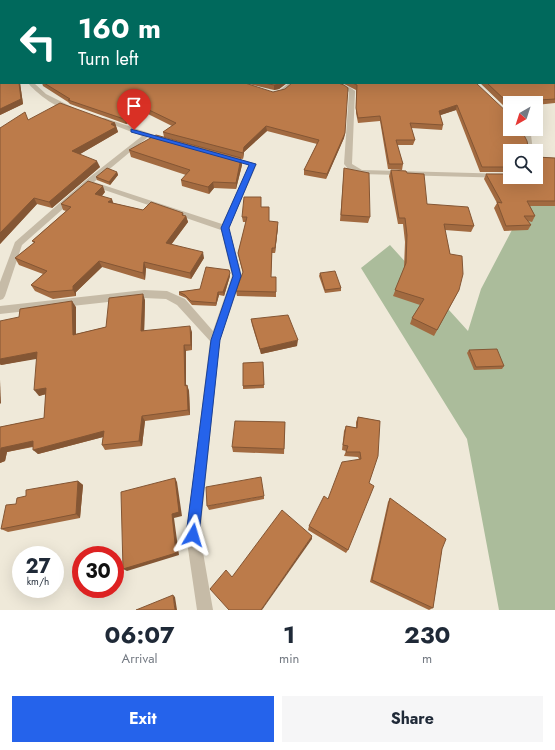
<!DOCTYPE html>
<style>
:root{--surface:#fff;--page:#f6f6f7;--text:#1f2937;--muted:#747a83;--accent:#2563eb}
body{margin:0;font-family:Jost,sans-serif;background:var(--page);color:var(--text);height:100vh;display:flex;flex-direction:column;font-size:15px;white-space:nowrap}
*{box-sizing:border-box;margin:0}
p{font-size:13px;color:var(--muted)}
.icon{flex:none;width:22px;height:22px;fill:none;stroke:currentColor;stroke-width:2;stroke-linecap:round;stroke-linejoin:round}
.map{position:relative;height:610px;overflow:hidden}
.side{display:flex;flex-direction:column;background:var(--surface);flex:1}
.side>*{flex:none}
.top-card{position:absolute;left:0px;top:0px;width:555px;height:84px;box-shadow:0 4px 16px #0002;background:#00695c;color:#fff;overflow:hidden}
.needle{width:26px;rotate:219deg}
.fabs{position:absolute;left:503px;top:96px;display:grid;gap:8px}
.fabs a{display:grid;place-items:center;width:40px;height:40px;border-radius:0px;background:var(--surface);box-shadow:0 4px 16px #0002;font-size:20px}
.speed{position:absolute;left:12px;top:546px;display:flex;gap:8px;font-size:20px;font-weight:700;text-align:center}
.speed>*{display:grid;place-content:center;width:52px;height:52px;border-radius:50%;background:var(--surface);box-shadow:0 4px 16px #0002;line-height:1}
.speed small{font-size:10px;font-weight:400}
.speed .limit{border:6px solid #d22;background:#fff;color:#111}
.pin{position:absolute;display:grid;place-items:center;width:34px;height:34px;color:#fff;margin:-41px -17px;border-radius:50% 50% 50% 0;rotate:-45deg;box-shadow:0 0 4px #0007}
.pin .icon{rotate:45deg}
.me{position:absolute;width:44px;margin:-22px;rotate:7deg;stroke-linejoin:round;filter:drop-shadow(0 0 3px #0008)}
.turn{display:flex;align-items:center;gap:14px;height:84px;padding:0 12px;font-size:18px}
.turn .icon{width:52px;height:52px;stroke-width:2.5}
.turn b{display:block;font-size:28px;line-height:34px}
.eta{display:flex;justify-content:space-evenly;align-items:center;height:68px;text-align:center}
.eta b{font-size:24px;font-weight:700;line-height:28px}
.action{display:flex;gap:8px;margin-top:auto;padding:8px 12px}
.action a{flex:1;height:46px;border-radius:0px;background:var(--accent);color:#fff;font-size:16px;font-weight:700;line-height:46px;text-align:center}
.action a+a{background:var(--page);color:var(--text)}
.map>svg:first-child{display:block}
</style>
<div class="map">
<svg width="555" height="610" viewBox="0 0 555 610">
<rect width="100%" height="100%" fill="#efe9d9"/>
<polygon fill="#abbc9b" points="555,201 555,610 499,610 467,439 361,268 390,245 468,331 481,289 525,205"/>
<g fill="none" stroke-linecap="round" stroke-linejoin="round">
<g fill="#c6bba7" fill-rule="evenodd">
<path d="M28 83H34L46 94 74 108C63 115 35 92 28 83Z"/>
<path d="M289 83H295C289 90 279 99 269 93L280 90Z"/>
<path d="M326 83C337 83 347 84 355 91L352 164 362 170 510 174V177H513L510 178 361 174 349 170 344 164 349 92 344 88Z"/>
<polygon points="101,118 105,118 169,140 166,142 148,137 94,182 222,224 249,165 226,158 230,156 257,164 229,228 242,276 220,340 200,535 213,610 197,610 186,535 210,341 177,305 166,299 144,298 0,314 0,306 144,290 167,291 185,299 213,331 232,276 221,230 90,185 22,245 5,296 3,299 0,300 0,282 15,242 86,180 142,136 101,120"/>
<polygon points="519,129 526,129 531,135 533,151 527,151 525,135"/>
</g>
</g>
<g fill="#a26a40">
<polygon points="0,0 555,0 555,103 536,105 536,103 510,103 510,107 505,107 480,83 554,83 554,1 1,1 1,83 20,83 23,104 0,115"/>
<polygon points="42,83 245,83 345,133 344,138 326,179 304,175 304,170 317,144 267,131 244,152 243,159 164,137 163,132 172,126 148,114 126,124 70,104 68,102 43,86"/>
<polygon points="245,83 287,83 279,89 274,90"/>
<polygon points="342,83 476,83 510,151 510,172 480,172 456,110 440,115 443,125 442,130 411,128 415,140 413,145 397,145 403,164 402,170 388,169 380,121 358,123 356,113 356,90"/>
<polygon points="29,120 115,123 118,132 80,154 100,167 52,208 37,204 0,244 0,128"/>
<polygon points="129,150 241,158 242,165 236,189 214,188 209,194 182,186 181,180 186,175 131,157"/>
<polygon points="536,157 555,158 555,206 530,206 535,216 532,222 528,221 531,225 528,230 504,231 494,208 497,203 484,179 486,174 510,177"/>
<polygon points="344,168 370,217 368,223 340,221"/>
<polygon points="391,170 407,173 427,204 474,226 471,232 445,230 450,254 459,290 434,336 410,324 412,318 420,305 393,296 404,268 405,242 403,224 398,224 389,176"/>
<polygon points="117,172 118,175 110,185 97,180 96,177"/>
<polygon points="105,192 102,196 113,203 143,210 186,216 188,222 171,245 204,258 191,279 146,268 145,280 102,267 76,292 76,296 53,299 35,291 31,285 43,274 19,265 15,258 34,243 32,241 66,211 63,210 61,204"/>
<polygon points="261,207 269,221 278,227 275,253 272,253 271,277 276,277 276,297 237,296 236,291 243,273 239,258 238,253 246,222 243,222 242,217"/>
<polygon points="320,273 341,288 341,291 325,293 319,276"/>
<polygon points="230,276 224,296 219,295 216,306 192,305 186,298 179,295 179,292 200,289"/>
<polygon points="145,300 144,331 192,332 192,350 186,351 186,385 187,385 189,391 190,415 145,421 142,446 105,450 102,445 103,437 38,454 33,447 7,452 5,461 0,463 0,427 44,418 46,394 39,396 37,358 1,365 0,364 0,359 76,307 76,334 106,327"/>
<polygon points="251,319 297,346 261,354 252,325"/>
<polygon points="469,350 504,366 502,369 474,370 467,353"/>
<polygon points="263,362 264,388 243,389 243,386"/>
<polygon points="358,417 380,421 348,550 346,553 308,530 309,526 328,499 359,459 358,457 344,456 346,451 342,450 344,431 346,426 356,428 356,422"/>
<polygon points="285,422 284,454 233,452 232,447"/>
<polygon points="78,481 83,485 80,518 8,532 1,529 16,504 26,496"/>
<polygon points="264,496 264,499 209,510 207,506"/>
<polygon points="390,498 442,549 433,608 429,610 370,582 388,502"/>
</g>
<g fill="#845634">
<polygon points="19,83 20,83 23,104 0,115 0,109"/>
<polygon points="281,83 287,83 279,89 274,90 274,85"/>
<polygon points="457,105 456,110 438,116 439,111"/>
<polygon points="147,109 148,114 126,124 124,119"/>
<polygon points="115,123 118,132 75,157 72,151 111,124"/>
<polygon points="266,126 267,131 244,152 243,159 243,153 244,147"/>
<polygon points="345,133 344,138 326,179 327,174"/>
<polygon points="241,158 242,165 236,189 236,183"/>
<polygon points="97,161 100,167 52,208 49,202"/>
<polygon points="117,172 118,175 110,185 109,182"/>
<polygon points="213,182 214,188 209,194 208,187"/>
<polygon points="103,186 105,192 98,200 95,194"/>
<polygon points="34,198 37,204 0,244 0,233"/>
<polygon points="112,199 114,205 108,202"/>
<polygon points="183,213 184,219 186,216 188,222 167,250 166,243"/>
<polygon points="278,222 278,227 275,253 275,248"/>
<polygon points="203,252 204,258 191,279 190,273"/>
<polygon points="99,261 102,267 76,292 76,296 73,290 73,286"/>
<polygon points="144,262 146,268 145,280 143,273"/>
<polygon points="230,273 230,276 224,296 223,292"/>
<polygon points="218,292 219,295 216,306 216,303"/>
<polygon points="143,294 145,300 144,337 141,331"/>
<polygon points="72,301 76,307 76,340 73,335"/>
<polygon points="190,326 192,332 192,350 191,345"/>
<polygon points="298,340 297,346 261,354 260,349"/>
<polygon points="184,345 186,351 186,391 185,386"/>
<polygon points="37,352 42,358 1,365 0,364 0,359"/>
<polygon points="0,380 1,403 0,404"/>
<polygon points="187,385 189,391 190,415 188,410"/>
<polygon points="46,388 50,393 39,396 34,390"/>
<polygon points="142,416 145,421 142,446 139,441"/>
<polygon points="104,431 107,436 38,454 33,450"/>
<polygon points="33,441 39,445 7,452 5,461 0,463 0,454 1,448"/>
<polygon points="175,478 177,482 182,516 174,518 179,555 127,571 123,569 172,514"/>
<polygon points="78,481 83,485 80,518 76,514"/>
<polygon points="312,536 312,539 262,610 261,610"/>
<polygon points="173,595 175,597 177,610 175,610"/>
</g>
<g fill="#bc7b4a" stroke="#845634">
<polygon points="0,0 555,0 555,99 507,102 487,83 554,83 554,1 1,1 1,83 19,83 21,99 0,109"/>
<polygon points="44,83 245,83 273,92 285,89 292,83 338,83 344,85 348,88 345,133 327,174 304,170 319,140 266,126 244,147 243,153 163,132 176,123 147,109 124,119 68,100 70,99"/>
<polygon points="264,83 281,83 280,84 274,85"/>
<polygon points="352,83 476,83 510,115 510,129 521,129 527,141 528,146 531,147 533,151 510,151 510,167 482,167 457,105 439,111 443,125 410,123 415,140 396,140 403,164 389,164 380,116 358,118 356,108 357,85"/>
<polygon points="60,103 115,123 111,124 116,127 72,151 97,161 49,202 34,198 0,233 0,128 25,112 28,120"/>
<polygon points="156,135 241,158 236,183 213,182 208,187 181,180 190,170 129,150"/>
<polygon points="536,157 555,158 555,201 527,201 535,216 524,216 531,225 506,226 497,202 502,203 486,174 510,174 510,177 536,177"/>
<polygon points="107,168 117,172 109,182 96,177"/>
<polygon points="344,168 369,173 370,217 341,215"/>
<polygon points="391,170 406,171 407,173 424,174 427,204 468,207 474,226 444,224 450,254 462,256 463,274 459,290 437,330 412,318 424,299 395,290 406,263 407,235 405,218 399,218"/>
<polygon points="88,181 103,186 95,194 112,199 108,202 143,210 151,202 183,213 182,215 186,216 166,243 203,252 190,273 144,262 143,273 99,261 73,286 73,290 49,292 31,285 47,271 15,258 35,242 32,241 71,207 61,204"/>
<polygon points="244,197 261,197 261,207 269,207 269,221 278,222 275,248 272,248 271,277 276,277 276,292 236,291 243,272 238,253 247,217 242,217"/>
<polygon points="206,267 229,270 230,273 223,292 218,292 216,303 191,301 185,295 179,292 200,289"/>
<polygon points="335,271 341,288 325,290 320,273"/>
<polygon points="143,294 141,331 190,326 191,345 184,345 185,386 187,385 188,410 142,416 139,441 102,445 104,431 33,450 33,441 1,448 0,454 0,427 44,418 46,388 34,390 37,352 0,359 0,321 19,317 20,309 72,301 73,335 106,327 109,298"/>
<polygon points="288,315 298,340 260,349 251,319"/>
<polygon points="497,349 504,366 476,367 469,350"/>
<polygon points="263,362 264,385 243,386 243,363"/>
<polygon points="358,417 380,421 378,456 369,483 374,486 348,550 309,526 324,496 328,499 342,462 361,459 360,452 346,452 348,446 343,445 346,426 357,428"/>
<polygon points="235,421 285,422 284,449 232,447"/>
<polygon points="261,477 264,496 207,506 206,487"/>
<polygon points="175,478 179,512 172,514 176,553 123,569 121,492"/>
<polygon points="78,481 76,514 1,529 6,505 16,504 17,498 26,496 26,490"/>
<polygon points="390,498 446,539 442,549 433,608 372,580"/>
<polygon points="282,510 312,536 261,610 229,610 210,589 226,570 232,577"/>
<polygon points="173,595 175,610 136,610"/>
</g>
<polygon fill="#2563eb" stroke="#184099" points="131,129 256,164 229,228 241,276 220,340 199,535 197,539 193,541 188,539 186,535 211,340 233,276 221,228 249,165 131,132"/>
</svg>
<div class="fabs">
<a><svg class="needle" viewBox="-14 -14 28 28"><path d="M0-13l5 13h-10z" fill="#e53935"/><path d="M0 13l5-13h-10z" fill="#747a83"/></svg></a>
<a><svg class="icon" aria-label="search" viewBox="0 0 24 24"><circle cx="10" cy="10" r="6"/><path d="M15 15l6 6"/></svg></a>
</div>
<div class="speed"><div>27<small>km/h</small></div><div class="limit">30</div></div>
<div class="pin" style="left:134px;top:130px;background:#d93025"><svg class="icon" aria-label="arrive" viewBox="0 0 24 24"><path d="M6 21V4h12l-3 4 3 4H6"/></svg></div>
<svg class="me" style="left:193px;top:535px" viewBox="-20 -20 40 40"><path d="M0-17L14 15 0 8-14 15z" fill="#2563eb" stroke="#fff" stroke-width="4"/></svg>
<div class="top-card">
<div class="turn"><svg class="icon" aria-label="left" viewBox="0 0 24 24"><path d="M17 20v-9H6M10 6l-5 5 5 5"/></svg><div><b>160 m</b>Turn left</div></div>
</div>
</div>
<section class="side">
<div class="eta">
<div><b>06:07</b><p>Arrival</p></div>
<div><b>1</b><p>min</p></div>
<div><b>230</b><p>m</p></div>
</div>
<div class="action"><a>Exit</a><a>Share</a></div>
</section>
